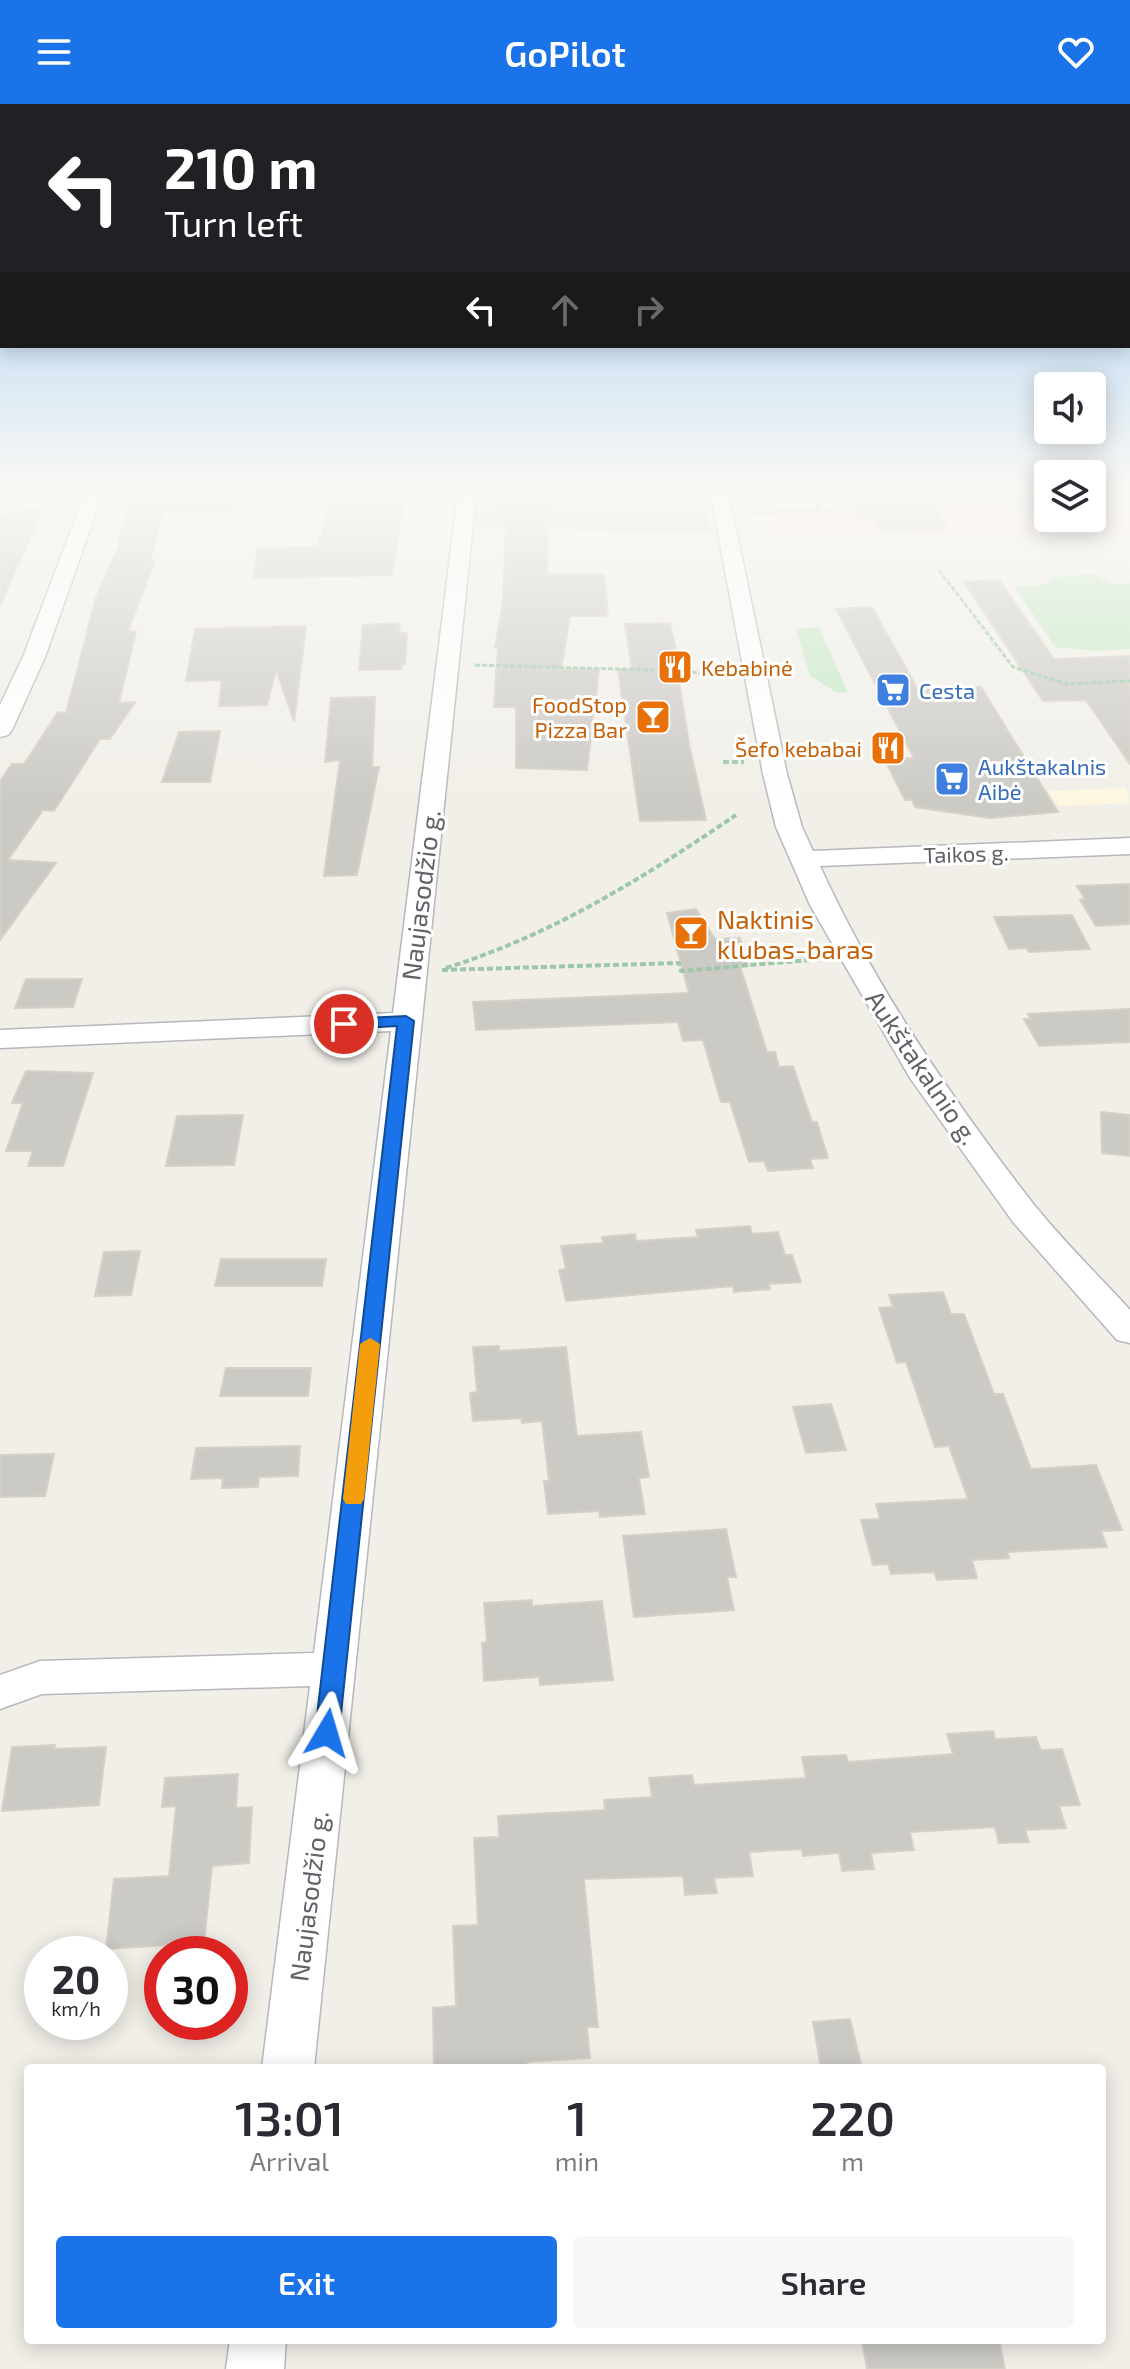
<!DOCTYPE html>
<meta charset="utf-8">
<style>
:root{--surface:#fff;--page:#f7f7f7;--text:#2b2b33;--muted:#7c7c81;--accent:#1a73e8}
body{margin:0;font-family:"Exo 2",sans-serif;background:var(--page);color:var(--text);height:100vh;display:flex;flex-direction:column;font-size:30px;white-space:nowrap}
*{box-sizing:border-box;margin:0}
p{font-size:26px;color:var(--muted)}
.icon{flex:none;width:44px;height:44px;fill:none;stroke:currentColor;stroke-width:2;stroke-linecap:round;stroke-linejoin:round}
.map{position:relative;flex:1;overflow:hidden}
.drawer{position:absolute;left:24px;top:1960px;width:1082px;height:280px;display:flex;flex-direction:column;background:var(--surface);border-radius:8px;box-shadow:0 4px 20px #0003}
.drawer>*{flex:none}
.hud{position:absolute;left:0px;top:0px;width:1130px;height:244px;box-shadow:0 4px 20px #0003;background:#202124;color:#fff;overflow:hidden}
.controls{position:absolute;left:1034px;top:268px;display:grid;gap:16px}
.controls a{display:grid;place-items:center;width:72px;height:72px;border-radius:8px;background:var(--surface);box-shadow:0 4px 20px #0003;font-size:40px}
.speed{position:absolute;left:24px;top:1832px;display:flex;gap:16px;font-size:40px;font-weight:700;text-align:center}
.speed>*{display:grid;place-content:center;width:104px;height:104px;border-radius:50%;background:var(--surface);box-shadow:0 4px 20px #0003;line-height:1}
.speed small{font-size:20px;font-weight:400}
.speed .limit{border:12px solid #d22;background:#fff;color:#111}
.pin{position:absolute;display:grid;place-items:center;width:68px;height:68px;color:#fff;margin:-34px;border:4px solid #fff;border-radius:50%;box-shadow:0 2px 8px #0007}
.me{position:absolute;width:88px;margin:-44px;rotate:7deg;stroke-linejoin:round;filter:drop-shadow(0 0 6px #0008)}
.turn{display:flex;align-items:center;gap:28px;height:168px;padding:0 32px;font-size:36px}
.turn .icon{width:104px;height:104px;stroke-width:2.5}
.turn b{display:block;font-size:56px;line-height:68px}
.lanes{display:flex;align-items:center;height:76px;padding:0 32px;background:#0003;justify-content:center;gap:40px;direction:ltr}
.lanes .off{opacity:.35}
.eta{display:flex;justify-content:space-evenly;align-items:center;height:136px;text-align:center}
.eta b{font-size:48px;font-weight:600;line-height:56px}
.button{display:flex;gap:16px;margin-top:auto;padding:16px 32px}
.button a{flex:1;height:92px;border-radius:8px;background:var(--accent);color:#fff;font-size:32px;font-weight:600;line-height:92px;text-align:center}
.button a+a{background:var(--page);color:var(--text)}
header{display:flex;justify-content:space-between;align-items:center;height:104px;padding:0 32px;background:var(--accent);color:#fff;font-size:36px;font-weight:600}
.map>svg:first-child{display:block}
</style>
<header><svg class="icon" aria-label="menu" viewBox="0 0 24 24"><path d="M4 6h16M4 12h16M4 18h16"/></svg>GoPilot<svg class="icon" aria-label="heart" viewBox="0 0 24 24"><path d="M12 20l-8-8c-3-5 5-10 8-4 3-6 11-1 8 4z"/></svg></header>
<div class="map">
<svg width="1130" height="2265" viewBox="0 0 1130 2265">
<rect width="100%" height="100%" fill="#f1efe8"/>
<polygon fill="#fef7e0" points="1126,684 1130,699 1058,702 1049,687"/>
<polygon fill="#fce8e6" points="759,381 1048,381 1048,414 1092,414 1092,381 1130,381 1130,427 773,429"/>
<g fill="#c5e8c5">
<polygon points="593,381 702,381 710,428 473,424 477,400 594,400"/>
<polygon points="1091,470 1113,480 1130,479 1130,545 1094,547 1055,543 1015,483 1048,480 1050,474"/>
<polygon points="819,523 848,589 836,588 810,572 796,525"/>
</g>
<g fill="#cccac5" stroke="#d6d1c6" stroke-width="2">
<polygon points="136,381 238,381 239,405 164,406 150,457 155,457 128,527 136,527 119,599 135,598 110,635 100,635 54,707 43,706 8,756 56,759 0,836 0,677 12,660 24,660 58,608 66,609 96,493 122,435 118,435"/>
<polygon points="509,381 546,381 548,471 604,471 608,508 605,512 570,512 561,565 599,565 587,666 516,664 516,603 494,603 498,543 495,543 503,498 506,420 498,420 499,384 509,384"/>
<polygon points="845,381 926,381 947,425 879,426 875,416 859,416"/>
<polygon points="332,394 363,394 362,398 369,398 368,402 403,402 392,471 253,474 258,444 318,443"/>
<polygon points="42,406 30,434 0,502 0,411 6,410 7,407"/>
<polygon points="999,476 1054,555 1130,552 1130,660 1086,596 1043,597 964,478"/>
<polygon points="872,503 918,586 981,583 1058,708 990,714 915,703 912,696 905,696 885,656 914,654 836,505"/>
<polygon points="400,519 399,529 407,529 405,560 402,560 401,565 359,566 363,521"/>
<polygon points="670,519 680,565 677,565 689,640 706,716 640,717 618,565 632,565 625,520"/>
<polygon points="306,522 294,617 276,566 267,601 219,602 222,576 186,577 195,525"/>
<polygon points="375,593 372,663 379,663 357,771 324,772 340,656 325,658 331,594"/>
<polygon points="220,627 210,678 162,678 179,628"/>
<polygon points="1130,780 1130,820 1096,822 1080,796 1085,795 1077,782"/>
<polygon points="696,805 715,835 740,834 748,862 740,862 767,948 775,948 779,963 793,962 812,1018 817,1018 828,1054 810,1055 813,1064 768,1067 764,1057 749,1058 730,998 721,998 703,936 683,937 678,918 476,926 473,898 689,889 667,809"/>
<polygon points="1072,811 1090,845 1029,848 1027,844 1009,845 994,813"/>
<polygon points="26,875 82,875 73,903 15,904"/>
<polygon points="1130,905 1130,938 1039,942 1024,915 1031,915 1028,910"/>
<polygon points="26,967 93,969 63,1062 28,1062 33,1047 6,1047 23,999 12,999"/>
<polygon points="1101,1008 1130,1011 1130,1052 1102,1049"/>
<polygon points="243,1011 234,1061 166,1062 177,1012"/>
<polygon points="750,1122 752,1130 778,1128 785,1151 792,1151 801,1178 769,1180 770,1185 734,1188 733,1182 566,1197 559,1166 566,1165 561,1142 603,1139 602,1133 635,1130 636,1137 698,1133 696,1126"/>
<polygon points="140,1147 131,1191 95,1192 104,1148"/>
<polygon points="221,1155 326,1155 322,1182 215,1182"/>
<polygon points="943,1188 951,1210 964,1210 994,1290 1003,1290 1031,1365 1096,1361 1122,1426 1101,1427 1107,1443 1007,1448 1009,1454 972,1456 977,1474 937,1476 934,1468 891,1470 888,1460 873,1461 861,1416 880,1415 876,1400 968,1395 949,1342 935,1343 906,1258 897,1259 879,1204 893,1203 889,1191"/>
<polygon points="499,1242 499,1247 566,1243 577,1332 641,1328 649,1373 639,1374 645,1410 600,1413 599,1407 548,1410 544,1377 549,1377 542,1317 522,1319 521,1314 473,1317 470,1289 477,1288 473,1243"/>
<polygon points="226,1264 311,1264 308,1292 220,1292"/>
<polygon points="831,1300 846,1346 806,1349 793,1303"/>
<polygon points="300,1342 298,1372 259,1373 258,1383 222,1384 223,1374 191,1375 196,1344"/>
<polygon points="54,1350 45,1392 0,1393 0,1351"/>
<polygon points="726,1425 736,1473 727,1473 734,1506 634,1513 623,1432"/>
<polygon points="532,1496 532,1502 602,1497 613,1576 540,1581 539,1573 484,1577 482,1539 487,1538 484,1499"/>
<polygon points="993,1627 995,1635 1036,1633 1041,1646 1062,1645 1080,1701 1059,1702 1066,1724 1025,1726 1029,1738 999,1739 995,1723 910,1728 914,1746 871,1749 874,1765 842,1767 839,1749 803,1752 802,1745 749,1748 753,1772 714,1774 717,1789 685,1791 683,1772 584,1775 598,1923 587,1923 590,1954 527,1958 528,1964 434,1964 433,1904 456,1902 453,1822 478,1821 474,1734 499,1733 498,1712 605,1706 604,1696 652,1693 649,1674 692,1671 694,1681 806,1674 802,1653 846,1651 848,1658 953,1650 947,1630"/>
<polygon points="55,1641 54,1645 106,1643 99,1701 2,1707 12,1643"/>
<polygon points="238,1670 236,1704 252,1703 249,1759 212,1762 204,1839 106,1845 114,1775 169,1772 176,1702 162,1703 165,1674"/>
<polygon points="850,1915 862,1964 821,1964 813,1918"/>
<polygon points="862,2236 999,2236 1005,2265 867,2265"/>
</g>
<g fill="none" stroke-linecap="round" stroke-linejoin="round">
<defs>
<g id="minor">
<polygon points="88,381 106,381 45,553 12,626 8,631 0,633 0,601 23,553"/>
<polygon points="459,381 477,381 314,1964 262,1964 310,1582 42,1590 0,1605 0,1571 40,1557 314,1549 391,927 0,944 0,926 393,909"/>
<path d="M709 381H727L787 670 802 723 813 747 1130 734V750L820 762C875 883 953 997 1035 1102 1064 1138 1099 1172 1130 1206V1239L1117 1236 1013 1118 910 974 810 801 776 723 763 670Z"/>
<polygon points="230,2236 286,2236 284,2265 226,2265"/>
</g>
</defs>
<use href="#minor" stroke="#b5b8bc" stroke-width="3"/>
<g stroke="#9cc7a9" stroke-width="3" stroke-dasharray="5 2" stroke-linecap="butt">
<polyline points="811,381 819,405"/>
<polyline points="836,381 839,389"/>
<polyline points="117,396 264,386 443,385"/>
<polyline points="753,409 846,405"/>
<polyline points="939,466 1013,563 1067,580 1130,577"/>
<polyline points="475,561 689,567 703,570"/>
</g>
<g stroke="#9cc7a9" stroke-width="4" stroke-dasharray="6 3" stroke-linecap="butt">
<polyline points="723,658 744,658"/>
<path d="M446 864C554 830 643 774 736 711"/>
<polyline points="442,866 679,859 681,867 822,855"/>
</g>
<use href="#minor" fill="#fff" fill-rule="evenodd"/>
</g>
<linearGradient id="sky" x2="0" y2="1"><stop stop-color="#8fc3f1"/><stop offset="0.55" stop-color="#f9f8f5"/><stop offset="1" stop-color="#f9f8f5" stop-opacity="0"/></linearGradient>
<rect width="1130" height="698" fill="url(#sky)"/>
<polygon fill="#1a73e8" stroke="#114b97" stroke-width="2" points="406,912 414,917 339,1629 335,1635 327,1638 318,1635 315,1629 397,922 344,925 336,920 344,915"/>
<polygon fill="#f59e0b" points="370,1234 380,1240 364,1395 361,1400 346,1400 343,1395 360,1240"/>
<defs>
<symbol id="restaurant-square" viewBox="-11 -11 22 22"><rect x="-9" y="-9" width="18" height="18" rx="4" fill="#e8710a" stroke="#fff"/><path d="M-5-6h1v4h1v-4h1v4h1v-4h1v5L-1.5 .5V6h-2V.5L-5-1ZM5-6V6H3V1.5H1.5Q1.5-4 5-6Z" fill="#fff"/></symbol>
<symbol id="supermarket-square" viewBox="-11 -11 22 22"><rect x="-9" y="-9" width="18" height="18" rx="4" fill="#3f7fe0" stroke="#fff"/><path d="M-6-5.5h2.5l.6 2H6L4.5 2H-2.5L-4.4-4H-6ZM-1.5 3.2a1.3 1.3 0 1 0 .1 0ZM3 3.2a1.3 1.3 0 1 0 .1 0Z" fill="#fff"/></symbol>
<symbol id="bar-square" viewBox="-11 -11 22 22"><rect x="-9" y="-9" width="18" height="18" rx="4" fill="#e8710a" stroke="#fff"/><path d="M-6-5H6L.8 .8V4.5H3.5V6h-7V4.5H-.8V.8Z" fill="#fff"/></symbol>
</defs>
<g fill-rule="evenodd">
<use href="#restaurant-square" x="655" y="543" width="40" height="40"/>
<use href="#supermarket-square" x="873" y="566" width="40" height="40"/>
<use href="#bar-square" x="633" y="593" width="40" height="40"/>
<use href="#restaurant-square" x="868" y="624" width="40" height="40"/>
<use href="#supermarket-square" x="932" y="655" width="40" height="40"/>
<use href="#bar-square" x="671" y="809" width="40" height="40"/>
</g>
<g text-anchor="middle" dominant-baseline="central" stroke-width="6" stroke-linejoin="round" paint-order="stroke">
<g font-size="22" fill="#c56008" stroke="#fff" text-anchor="end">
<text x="701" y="563" text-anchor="start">Kebabinė</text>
<text x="627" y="600">FoodStop<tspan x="627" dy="25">Pizza Bar</tspan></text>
<text x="862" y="644">Šefo kebabai</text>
</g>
<g font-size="22" fill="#366cbe" stroke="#fff" text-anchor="start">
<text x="919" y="586">Cesta</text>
<text x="978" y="662">Aukštakalnis<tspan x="978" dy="25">Aibė</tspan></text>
</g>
<g font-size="22" fill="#5f6368" stroke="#fff">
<text transform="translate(966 749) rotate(-2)">Taikos g.</text>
</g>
<g font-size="26" fill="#5f6368" stroke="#fff">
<text transform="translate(420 791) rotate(-83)">Naujasodžio g.</text>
<text transform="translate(923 963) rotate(56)">Aukštakalnio g.</text>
<text transform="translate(308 1792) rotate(-83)">Naujasodžio g.</text>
</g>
<g font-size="26" fill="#c56008" stroke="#fff" text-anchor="start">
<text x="717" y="814">Naktinis<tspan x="717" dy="30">klubas-baras</tspan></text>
</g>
</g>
</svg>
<div class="controls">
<a><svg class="icon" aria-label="sound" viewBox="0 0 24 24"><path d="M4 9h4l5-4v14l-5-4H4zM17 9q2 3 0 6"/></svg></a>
<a><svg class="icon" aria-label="layers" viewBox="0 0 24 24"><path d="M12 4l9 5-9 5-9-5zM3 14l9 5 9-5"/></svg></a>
</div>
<div class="speed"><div>20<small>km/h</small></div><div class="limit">30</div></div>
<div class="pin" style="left:344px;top:920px;background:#d93025"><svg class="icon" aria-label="arrive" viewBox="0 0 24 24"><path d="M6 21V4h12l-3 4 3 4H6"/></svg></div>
<svg class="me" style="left:327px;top:1629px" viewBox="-20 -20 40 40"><path d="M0-17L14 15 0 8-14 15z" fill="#1a73e8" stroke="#fff" stroke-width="4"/></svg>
<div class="hud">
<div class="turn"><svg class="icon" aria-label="left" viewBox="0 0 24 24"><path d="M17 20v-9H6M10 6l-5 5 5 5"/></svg><div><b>210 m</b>Turn left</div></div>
<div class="lanes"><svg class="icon" aria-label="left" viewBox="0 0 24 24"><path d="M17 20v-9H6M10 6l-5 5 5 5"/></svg><svg class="icon off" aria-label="ahead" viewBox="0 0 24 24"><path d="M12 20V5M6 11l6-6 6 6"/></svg><svg class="icon off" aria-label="right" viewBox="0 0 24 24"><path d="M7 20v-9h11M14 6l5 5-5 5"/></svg></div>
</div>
<section class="drawer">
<div class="eta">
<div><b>13:01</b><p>Arrival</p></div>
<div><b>1</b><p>min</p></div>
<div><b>220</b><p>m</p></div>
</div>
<div class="button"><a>Exit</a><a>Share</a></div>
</section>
</div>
